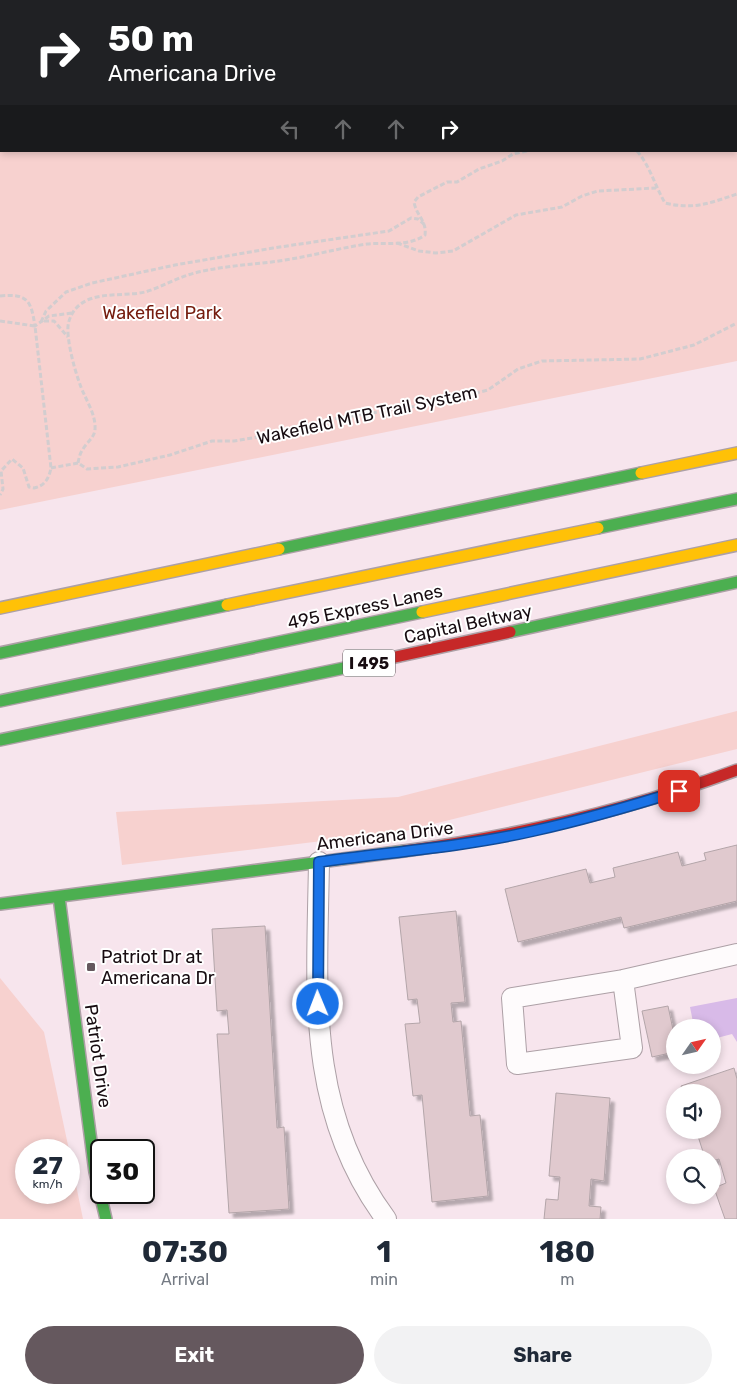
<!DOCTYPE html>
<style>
:root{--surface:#fff;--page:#f2f2f3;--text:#1f2937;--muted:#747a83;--accent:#65585e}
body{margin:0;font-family:Rubik,sans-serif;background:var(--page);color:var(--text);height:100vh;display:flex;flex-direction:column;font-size:19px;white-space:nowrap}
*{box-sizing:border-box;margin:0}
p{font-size:16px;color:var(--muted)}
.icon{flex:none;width:28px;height:28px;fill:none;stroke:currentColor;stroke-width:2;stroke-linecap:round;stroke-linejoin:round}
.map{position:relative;height:1219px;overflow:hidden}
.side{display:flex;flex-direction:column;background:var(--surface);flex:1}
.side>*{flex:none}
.top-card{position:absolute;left:0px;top:0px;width:738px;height:152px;box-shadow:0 2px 8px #0003;background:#202124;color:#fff;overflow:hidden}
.needle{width:32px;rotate:56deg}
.tools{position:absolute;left:666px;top:1019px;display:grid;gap:10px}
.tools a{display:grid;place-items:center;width:55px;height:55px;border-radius:50%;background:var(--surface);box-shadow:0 2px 8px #0003;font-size:25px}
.speed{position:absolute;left:15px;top:1139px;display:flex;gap:10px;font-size:25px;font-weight:700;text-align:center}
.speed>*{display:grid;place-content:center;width:65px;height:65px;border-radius:50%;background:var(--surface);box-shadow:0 2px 8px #0003;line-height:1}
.speed small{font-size:12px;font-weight:400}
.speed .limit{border:2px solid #111;border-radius:8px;background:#fff;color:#111}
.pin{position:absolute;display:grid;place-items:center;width:42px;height:42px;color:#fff;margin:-21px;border-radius:10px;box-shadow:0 2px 8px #0006}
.me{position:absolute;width:55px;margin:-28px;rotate:359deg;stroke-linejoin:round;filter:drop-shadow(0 0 4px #0008)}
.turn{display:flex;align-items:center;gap:18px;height:105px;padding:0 25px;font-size:22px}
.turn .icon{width:65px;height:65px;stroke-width:2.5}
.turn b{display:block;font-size:35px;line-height:42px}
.lanes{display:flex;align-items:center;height:48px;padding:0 25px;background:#0003;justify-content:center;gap:25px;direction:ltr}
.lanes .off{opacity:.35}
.eta{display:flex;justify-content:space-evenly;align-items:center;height:85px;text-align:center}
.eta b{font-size:30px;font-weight:700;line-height:35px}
.cta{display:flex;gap:10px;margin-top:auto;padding:10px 25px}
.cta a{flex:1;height:58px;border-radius:30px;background:var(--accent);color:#fff;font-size:20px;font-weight:700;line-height:58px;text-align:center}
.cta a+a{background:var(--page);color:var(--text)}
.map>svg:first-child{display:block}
</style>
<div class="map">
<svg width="737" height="1219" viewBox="0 0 737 1219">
<defs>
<filter id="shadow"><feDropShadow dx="4.5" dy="4.5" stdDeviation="1" flood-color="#0004"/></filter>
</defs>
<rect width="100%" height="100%" fill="#f7e5ed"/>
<g fill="#f7d1cf" fill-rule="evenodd">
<path d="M0 0H737V361L0 510ZM1 1H736V151H1Z"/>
<polygon points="737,711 737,749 405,831 122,865 116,812 398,797"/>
<polygon points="0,978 44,1032 69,1150 26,1150 26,1192 69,1192 69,1151 83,1219 0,1219"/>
</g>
<polygon fill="#d8bae8" points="737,998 737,1042 732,1034 713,1039 712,1028 694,1027 690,1007"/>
<g fill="#e0c9ce" stroke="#b3a5a9" filter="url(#shadow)">
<polygon points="737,845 737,901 624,928 621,917 518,942 505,889 586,869 590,883 615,877 613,868 678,852 682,866 706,860 704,853"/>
<polygon points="456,911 465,1002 451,1003 453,1022 461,1021 470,1116 480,1115 488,1196 432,1202 422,1095 413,1096 405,1024 420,1023 417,999 408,1000 399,917"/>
<polygon points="265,926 277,1128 284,1127 289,1209 229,1213 217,1034 229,1034 227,1010 217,1011 212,929"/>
<polygon points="668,1006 675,1039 675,1052 652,1057 642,1011"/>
<polygon points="734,1068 737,1079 737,1219 725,1219 714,1188 726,1183 719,1159 712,1161 712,1158 705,1158 696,1130 712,1130 712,1092 683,1092 681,1086"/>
<polygon points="556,1093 610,1098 604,1181 591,1179 589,1206 601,1207 600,1219 544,1219 546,1199 558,1200 560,1177 549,1176"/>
</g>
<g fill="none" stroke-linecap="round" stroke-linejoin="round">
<defs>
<g id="street">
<path d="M319 862C317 990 305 1110 386 1219"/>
<polyline points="623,980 632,1048 517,1064 512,998 623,980 737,954"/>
</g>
<g id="fast">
<polyline points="598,528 737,499"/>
<polyline points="279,549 641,473"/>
<polyline points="510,632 737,582"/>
<polyline points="0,653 227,605"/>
<polyline points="0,701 422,612"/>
<polyline points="0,740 354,666"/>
<polyline points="59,897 95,1172 106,1219"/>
<polyline points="0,904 404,851"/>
</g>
<g id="slow">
<polyline points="641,473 737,453"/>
<polyline points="227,605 598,528"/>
<polyline points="0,608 279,549"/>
<polyline points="422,612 737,545"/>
</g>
<g id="jam">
<polyline points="354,666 510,632"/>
<path d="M404 851C518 836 629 810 737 770"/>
</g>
</defs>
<use href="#street" stroke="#ada0a6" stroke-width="22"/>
<use href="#fast" stroke="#ada0a6" stroke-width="14"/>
<use href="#slow" stroke="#ada0a6" stroke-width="14"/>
<use href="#jam" stroke="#ada0a6" stroke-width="14"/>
<g stroke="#d2cdcf" stroke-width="3" stroke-dasharray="5 2.5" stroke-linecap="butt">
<polyline points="413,0 413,1"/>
<polyline points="484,0 484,1"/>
<polyline points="42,1 42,0"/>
<polyline points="128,1 130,0"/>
<polyline points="0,26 1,26"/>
<polyline points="0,94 1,93"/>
<polyline points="736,112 737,111"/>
<path d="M527 151 513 154 502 161 479 169 457 182H447L418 197 414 202C416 215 427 221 425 235 408 247 387 242 367 244 339 248 312 256 285 260 255 265 225 265 195 273 178 277 162 287 145 292 121 298 80 287 69 321 64 335 77 380 84 394 89 405 96 417 95 430 94 438 87 442 83 449 80 453 79 458 78 463L87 469 118 467 170 455 212 441H234L287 432 333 419 436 403 488 390 518 369 542 361 640 359 694 345 737 323"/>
<path d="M637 151C650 166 655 186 665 203 694 210 710 203 737 194"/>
<polyline points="397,243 419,251 436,253 453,251 516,215 562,207 582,196 598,191 656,188"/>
<path d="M0 296C28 293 31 301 35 326L49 316 72 313"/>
<path d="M0 321 35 326 51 468C49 478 45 486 34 488L29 487 23 468 12 459 1 471 3 489 0 495"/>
<polyline points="44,321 54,321 68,337"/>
<polyline points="41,322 46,311 66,292 92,283 175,265 273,248 389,231 411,218 418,219 424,224"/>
<polyline points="51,468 78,463"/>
</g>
<use href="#street" stroke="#fefbfc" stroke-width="20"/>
<use href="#fast" stroke="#4caf50" stroke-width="11"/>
<use href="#slow" stroke="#ffc107" stroke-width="11"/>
<use href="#jam" stroke="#c62828" stroke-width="11"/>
</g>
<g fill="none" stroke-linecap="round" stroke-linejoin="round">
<defs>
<path id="route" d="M318 1004 319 862C390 852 463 847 533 831 583 820 631 806 679 791"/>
</defs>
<use href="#route" stroke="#114b97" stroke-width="12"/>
<use href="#route" stroke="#1a73e8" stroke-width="9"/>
</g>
<rect fill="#65585e" stroke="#fff" stroke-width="2" x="86" y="962" width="10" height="10" rx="2.5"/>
<g text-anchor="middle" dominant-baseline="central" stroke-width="4" stroke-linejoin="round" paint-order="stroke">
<rect fill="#fff" stroke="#5d5558" stroke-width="1" x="343" y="649.5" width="52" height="27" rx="4"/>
<g font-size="16" font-weight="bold" fill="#170c11">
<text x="369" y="663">I 495</text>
</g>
<g font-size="18" fill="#751c0e" stroke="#fff">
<text x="162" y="313">Wakefield Park</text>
</g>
<g font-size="18" fill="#170c11" stroke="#fff">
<text transform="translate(367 415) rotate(-12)">Wakefield MTB Trail System</text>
<text transform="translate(365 607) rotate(-12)">495 Express Lanes</text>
<text transform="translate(468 624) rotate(-12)">Capital Beltway</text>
<text transform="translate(385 836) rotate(-7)">Americana Drive</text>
<text transform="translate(98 1056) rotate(82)">Patriot Drive</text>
</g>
<g font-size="18" fill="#170c11" stroke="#fff" text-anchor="start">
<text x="101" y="957">Patriot Dr at<tspan x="101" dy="21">Americana Dr</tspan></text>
</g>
</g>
</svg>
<div class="tools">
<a><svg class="needle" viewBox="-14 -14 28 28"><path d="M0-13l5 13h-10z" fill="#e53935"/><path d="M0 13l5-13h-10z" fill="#747a83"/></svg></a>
<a><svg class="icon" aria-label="sound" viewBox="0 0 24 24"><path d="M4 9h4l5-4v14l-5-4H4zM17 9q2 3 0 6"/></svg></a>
<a><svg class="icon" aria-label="search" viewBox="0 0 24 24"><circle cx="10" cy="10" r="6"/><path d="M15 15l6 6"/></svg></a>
</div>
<div class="speed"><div>27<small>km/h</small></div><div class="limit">30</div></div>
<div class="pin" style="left:679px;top:791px;background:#d93025"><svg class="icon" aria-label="arrive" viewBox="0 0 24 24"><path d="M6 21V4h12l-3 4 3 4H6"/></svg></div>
<svg class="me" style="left:318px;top:1004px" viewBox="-20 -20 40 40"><circle r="17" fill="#1a73e8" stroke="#fff" stroke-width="3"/><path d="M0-11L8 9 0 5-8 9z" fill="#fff"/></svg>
<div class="top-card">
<div class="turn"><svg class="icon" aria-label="right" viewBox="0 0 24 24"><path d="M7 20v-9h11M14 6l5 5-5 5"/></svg><div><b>50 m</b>Americana Drive</div></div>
<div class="lanes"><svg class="icon off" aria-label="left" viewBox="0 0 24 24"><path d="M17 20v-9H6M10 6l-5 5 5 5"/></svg><svg class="icon off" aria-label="ahead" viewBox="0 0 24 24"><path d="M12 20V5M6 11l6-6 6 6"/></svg><svg class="icon off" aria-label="ahead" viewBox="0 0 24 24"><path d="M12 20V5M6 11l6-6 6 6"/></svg><svg class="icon" aria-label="right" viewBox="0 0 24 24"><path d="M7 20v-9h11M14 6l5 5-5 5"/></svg></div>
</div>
</div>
<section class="side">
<div class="eta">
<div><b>07:30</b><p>Arrival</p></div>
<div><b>1</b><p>min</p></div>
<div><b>180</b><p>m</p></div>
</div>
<div class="cta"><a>Exit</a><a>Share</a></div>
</section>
